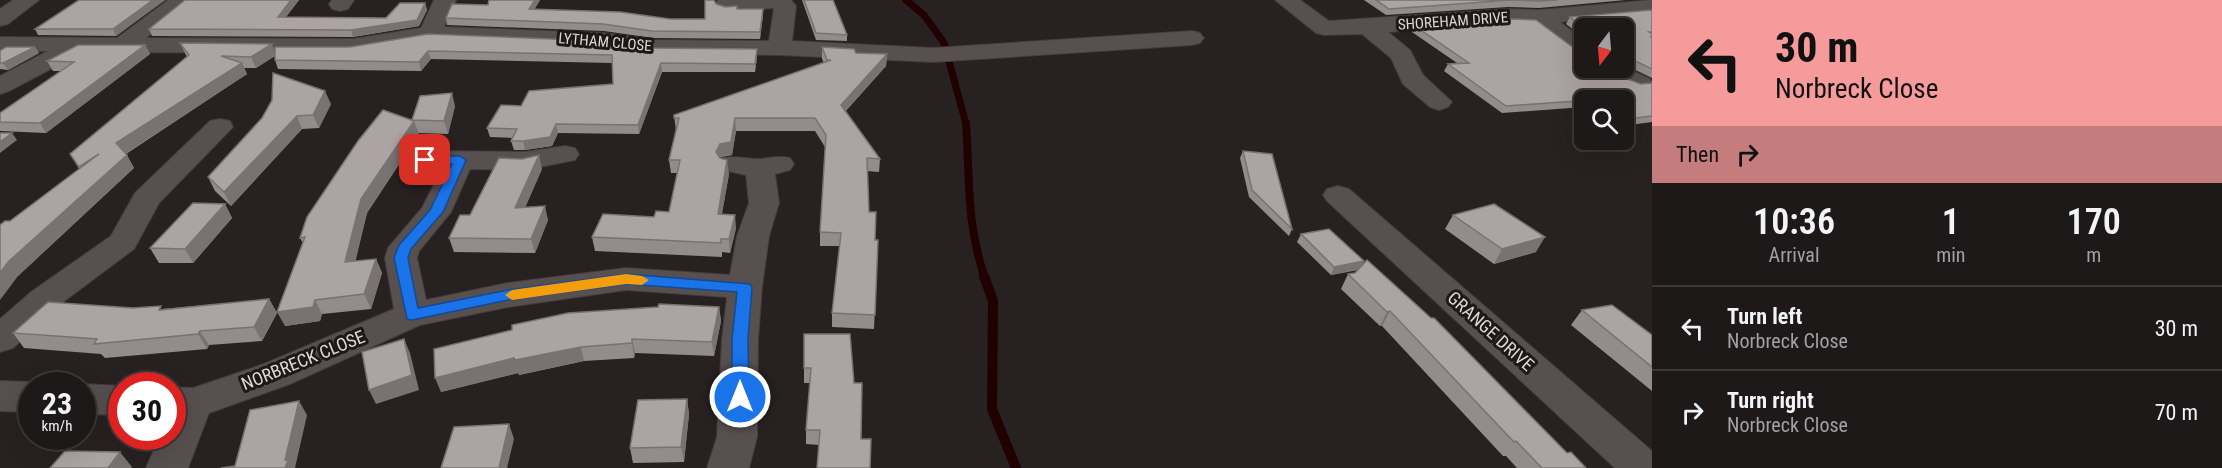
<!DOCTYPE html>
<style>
:root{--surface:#1e1919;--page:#262222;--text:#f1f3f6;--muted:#a1a0a2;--line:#3c3838}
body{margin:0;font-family:"Roboto Condensed",sans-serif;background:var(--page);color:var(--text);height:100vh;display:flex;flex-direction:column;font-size:22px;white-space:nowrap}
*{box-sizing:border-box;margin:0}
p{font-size:20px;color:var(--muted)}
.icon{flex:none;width:33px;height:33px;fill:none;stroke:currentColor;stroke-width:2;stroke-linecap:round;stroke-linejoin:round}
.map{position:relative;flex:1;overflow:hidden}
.panel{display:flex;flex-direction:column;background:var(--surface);width:570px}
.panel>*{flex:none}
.hud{background:#f59b9c;color:#111;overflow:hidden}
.needle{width:39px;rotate:196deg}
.controls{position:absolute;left:1574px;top:18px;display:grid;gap:12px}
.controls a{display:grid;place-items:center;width:60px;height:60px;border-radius:9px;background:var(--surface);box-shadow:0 6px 24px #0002,0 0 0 2px var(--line);font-size:30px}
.speed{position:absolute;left:18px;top:372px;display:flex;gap:12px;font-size:30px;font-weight:700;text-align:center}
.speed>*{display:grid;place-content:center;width:78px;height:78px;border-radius:50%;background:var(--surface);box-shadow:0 6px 24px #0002,0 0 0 2px var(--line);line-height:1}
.speed small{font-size:15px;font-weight:400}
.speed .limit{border:9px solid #d22;background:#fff;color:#111}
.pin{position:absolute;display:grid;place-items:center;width:51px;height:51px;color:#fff;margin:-26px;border-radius:12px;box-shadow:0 3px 9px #0006}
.me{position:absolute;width:66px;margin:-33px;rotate:0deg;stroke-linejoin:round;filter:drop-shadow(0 0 4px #0008)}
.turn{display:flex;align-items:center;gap:21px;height:126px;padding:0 24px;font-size:27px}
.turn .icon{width:78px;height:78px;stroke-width:2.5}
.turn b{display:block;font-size:42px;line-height:51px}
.then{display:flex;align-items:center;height:57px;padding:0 24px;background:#0003;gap:12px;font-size:22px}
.eta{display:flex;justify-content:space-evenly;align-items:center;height:102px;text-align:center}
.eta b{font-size:36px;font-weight:600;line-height:42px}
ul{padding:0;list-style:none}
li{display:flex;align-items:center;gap:18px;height:84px;padding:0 24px;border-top:2px solid var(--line)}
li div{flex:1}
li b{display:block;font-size:22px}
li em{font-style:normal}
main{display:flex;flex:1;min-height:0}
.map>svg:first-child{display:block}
</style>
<main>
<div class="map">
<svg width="1652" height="468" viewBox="0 0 1652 468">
<rect width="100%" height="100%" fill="#282121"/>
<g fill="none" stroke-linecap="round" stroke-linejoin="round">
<polyline stroke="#210002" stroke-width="7" points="906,0 924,15 944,43 966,124"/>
<path stroke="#210002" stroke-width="8" d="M966 123C970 178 966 224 985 278"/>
<polyline stroke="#210002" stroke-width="10" points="984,276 993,301 992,409 1016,468"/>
<defs>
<g id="minor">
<polygon points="13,0 39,0 8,24 0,26 0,9"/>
<polygon points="168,0 193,0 146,38 353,39 421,28 434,0 456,0 444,27 604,33 653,40 769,41 774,8 726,11 718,9 715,4 718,0 791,0 796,6 792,41 933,48 1192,31 1200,33 1204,38 1200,43 1192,45 933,62 780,55 653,54 604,47 430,40 353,53 83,52 9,91 0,94 0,76 48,51 0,51 0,37 117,38"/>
<polygon points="332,0 354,0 348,9 340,11 332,9 329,4"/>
<polygon points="1275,0 1300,0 1329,21 1508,9 1539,10 1652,0 1652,14 1560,22 1584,40 1584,58 1576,56 1533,24 1508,23 1388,32 1410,50 1423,75 1452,102 1448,107 1439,110 1430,107 1403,84 1391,58 1362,34 1324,35 1316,33"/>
<path d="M1623 66 1650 79 1652 82 1650 89C1636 93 1603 80 1595 68Z"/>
<polygon points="220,119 230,121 233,127 159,203 134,249 55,308 13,348 0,352 0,319 31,292 111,236 135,193 210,121"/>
<path d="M565 146 575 148 579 154 575 160 525 170 470 169 451 212 419 251 417 258 426 300 508 283 626 268 730 275 737 236 749 203 746 175 723 170 719 164 723 158C737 155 748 160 761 159 772 158 779 155 790 158L794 164 790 170 775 174 779 203 769 236 762 287 758 339 757 437 749 468H707L717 437 722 339 727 297 626 290 508 307 420 325 290 384 209 413 188 468H146L160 436H172V387L193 388 264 364 394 309 385 258 388 248 422 208 442 169 415 166 411 160 415 154 425 151 525 152Z"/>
<polygon points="1338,186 1349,189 1652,451 1652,468 1615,468 1327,201 1323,195 1327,189"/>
<polygon points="0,381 32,382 42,386 32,386 32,412 0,411"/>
<polygon points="82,384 123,386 122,415 82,414 82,386 78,386"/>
</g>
</defs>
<use href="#minor" stroke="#423c3c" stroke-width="2"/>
<use href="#minor" fill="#584f4f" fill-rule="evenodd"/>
</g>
<g fill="#948c8c">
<polygon points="79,0 165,0 116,36 38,35 35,29"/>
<polygon points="299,0 286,17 386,18 425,3 427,10 419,26 353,37 152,36 149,29"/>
<polygon points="540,0 534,10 670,19 705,19 705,0 715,0 714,2 716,4 763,15 760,39 653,38 604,31 447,25 446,18 488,5"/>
<polygon points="802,0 833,0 847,35 847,41 816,40"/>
<polygon points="1364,0 1626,0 1539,8 1508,7 1386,15"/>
<polygon points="1652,10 1652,78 1623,64 1623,28 1584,28 1584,38 1566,24 1570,17"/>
<polygon points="1415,26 1578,51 1608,72 1641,84 1652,83 1652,122 1630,125 1623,120 1623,100 1584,100 1584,107 1502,113 1444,71 1448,64 1457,63 1412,32"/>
<polygon points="180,43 275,51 652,48 757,49 757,57 755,72 662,72 639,134 558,133 552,146 525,150 514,150 511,141 513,138 490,137 487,128 521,106 613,84 612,63 431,59 421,71 278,69 275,60 275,56 256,68 244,68 247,74 126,154 134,168 18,276 10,221 79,169 70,154 187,57"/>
<polygon points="145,45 150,54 46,133 0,131 0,113 61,71 53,71 47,61"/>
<polygon points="35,47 39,53 8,70 0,69 0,51"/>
<polygon points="822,47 856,53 887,54 886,66 845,112 880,159 879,172 867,171 869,212 875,240 878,240 874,329 832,327 832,313 840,246 820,246 820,232 825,147 815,131 736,131 732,155 721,157 720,158 729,174 722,214 736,228 730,253 722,252 722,257 595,251 592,237 654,217 669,212 678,173 671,173 669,160 676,131 674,115 824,63 822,59"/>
<polygon points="331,104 319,128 302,129 231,206 215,191 208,177 262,118"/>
<polygon points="455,106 448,134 418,133 419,134 367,213 355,261 376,259 382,273 371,309 322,314 320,321 285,326 303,243 300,238 412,120"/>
<polygon points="1243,151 1292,229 1289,236 1249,197 1240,158"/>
<polygon points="542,169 525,207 548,220 535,253 454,252 449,238 470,215"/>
<polygon points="225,204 232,218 193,263 159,263 150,248"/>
<polygon points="1453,215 1536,252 1494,264 1445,229"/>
<polygon points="1301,234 1364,261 1362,266 1567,453 1586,468 1517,468 1506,456 1503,456 1382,326 1380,326 1341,289 1348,274 1355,273 1358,270 1331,275 1297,242"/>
<polygon points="269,299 277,313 262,341 209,345 207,349 105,358 101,354 24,348 13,333 133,308 163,309"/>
<polygon points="719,307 721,321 714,356 635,353 634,358 584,361 519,375 518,373 441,392 434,349"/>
<polygon points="1582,310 1652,335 1652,391 1571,325"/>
<polygon points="804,334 854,383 861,439 819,445 806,444 806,430 810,383 804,383"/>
<polygon points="687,399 689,414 684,462 633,463 630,448"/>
</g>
<g fill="#787272">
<polygon points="153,0 165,0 116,36 113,29"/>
<polygon points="291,0 299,0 281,23 278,17"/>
<polygon points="535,0 540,0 530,16 529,9"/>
<polygon points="425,3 427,10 419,26 353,37 351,30"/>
<polygon points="763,9 763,15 760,39 760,32"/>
<polygon points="272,44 276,55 256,68 251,57"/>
<polygon points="145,45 150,54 46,133 40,123"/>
<polygon points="35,47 39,53 8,70 3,63"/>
<polygon points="757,49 757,57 755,72 755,64"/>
<polygon points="428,51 431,59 421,71 419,62"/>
<polygon points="887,54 886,66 840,117 841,105"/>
<polygon points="242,63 247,74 123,155 116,143"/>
<polygon points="661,63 662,72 639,134 638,125"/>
<polygon points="325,91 331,104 319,128 313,115"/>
<polygon points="452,93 455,106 448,134 444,121"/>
<polygon points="297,116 302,129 231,206 224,192"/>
<polygon points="735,118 736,131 732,155 721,157 717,165 716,152"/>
<polygon points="414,121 419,134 367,213 352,276 345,262 361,199"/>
<polygon points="556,124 558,133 552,146 525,150 523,141"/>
<polygon points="12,133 17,140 0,153 0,142"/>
<polygon points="127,155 134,168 18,276 0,300 0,273 8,262"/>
<polygon points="539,155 542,169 519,222 515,208"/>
<polygon points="727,160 729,174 719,228 718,214"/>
<polygon points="225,204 232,218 193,263 185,249"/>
<polygon points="545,206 548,220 535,253 531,239"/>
<polygon points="735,215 736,228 730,253 729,239"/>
<polygon points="1545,237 1536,252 1494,264 1502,249"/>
<polygon points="376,259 382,273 371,309 364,294"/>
<polygon points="1364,261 1360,269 1331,275 1334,267"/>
<polygon points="269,299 277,313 262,341 254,327"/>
<polygon points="315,300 322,314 320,321 285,326 277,312"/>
<polygon points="719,307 721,321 714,356 712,342"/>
<polygon points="1390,311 1382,326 1380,326 1387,312"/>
<polygon points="200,331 209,345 207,349 198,334"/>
<polygon points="404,339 410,353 419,390 376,404 369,390"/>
<polygon points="632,339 635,353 634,358 632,343"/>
<polygon points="581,347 584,361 519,375 518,373 441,392 435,378 514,358"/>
<polygon points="687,399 689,414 684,462 681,447"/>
<polygon points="299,401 307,415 295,468 285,468 285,460"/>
<polygon points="509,424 514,439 507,468 499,468"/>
<polygon points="120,452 132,467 131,468 108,468"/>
</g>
<g fill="#aca3a3" stroke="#787272" stroke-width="1.5">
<polygon points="79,0 153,0 113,29 35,29"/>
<polygon points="185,0 291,0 278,17 386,18 400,3 425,3 417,20 351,30 149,29"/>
<polygon points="489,0 535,0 529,9 620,12 670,19 705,19 705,0 714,0 716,4 725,7 737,6 737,9 763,9 760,32 652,31 603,24 446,18 452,4 488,5"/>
<polygon points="804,0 833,0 847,35 816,33"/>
<polygon points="1376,0 1558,0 1542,1 1511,0 1389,9"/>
<polygon points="1652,10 1652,32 1649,32 1652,34 1652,37 1651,37 1652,38 1652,69 1627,57 1623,57 1623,28 1584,29 1570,17"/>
<polygon points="1511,19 1536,20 1578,51 1584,53 1584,68 1603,68 1608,72 1641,84 1652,83 1652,116 1635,118 1623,110 1623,100 1608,100 1605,99 1506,106 1448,64 1469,63 1415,26"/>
<polygon points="428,34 602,41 652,48 757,49 755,64 661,63 638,125 556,124 550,137 523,141 511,141 517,129 487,128 501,105 521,106 529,91 613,84 612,55 428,51 419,62 275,60 275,47 350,47"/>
<polygon points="180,43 272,44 251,57 221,56 242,63 116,143 127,155 8,262 0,273 0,225 5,221 10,221 99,154 79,167 70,154 189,55"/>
<polygon points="78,45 145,45 40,123 0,122 0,113 74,62 47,61"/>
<polygon points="6,47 35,47 3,63 0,63 0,51"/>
<polygon points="822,47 854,49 856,53 887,54 841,105 880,159 867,158 869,212 876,212 875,240 878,240 875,315 832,313 841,233 820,232 826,135 815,118 735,118 731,142 720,144 716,152 720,158 727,160 718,214 735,215 729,239 721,239 721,243 592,237 603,214 654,217 656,211 669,212 680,160 669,160 679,118 674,118 674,115 831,60 827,60"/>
<polygon points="273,73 325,91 313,115 297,116 224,192 208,177 262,118 272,100"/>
<polygon points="452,93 444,121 412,120 420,96"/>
<polygon points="383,110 414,121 361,199 345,262 376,259 364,294 315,300 313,307 277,312 305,237 300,238 307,217 358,141"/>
<polygon points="0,133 12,133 0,142"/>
<polygon points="1243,151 1272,154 1292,229 1252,190"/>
<polygon points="539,155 515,208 545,206 531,239 449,238 460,215 470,215 499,158 522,159"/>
<polygon points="193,203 225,204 185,249 150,248"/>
<polygon points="1494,204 1545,237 1502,249 1453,215"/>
<polygon points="1329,229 1364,261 1334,267 1301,234"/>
<polygon points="1367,260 1431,318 1434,318 1567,453 1571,452 1586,468 1542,468 1516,441 1514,442 1390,311 1387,312 1348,274 1355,273"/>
<polygon points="269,299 254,327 200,331 198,334 94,344 97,339 13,333 48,302 133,308 161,306 159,310"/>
<polygon points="659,304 719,307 712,342 632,339 632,343 581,347 515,360 514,358 435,378 434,349 512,330 512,325 568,313 658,307"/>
<polygon points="1612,305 1652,335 1652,367 1582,310"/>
<polygon points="804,334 850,334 854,383 862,383 861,439 871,439 870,468 817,468 820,430 806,430 811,368 804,368"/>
<polygon points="404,339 412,375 369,390 362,352"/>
<polygon points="687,399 681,447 630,448 638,400"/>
<polygon points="299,401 285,460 288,460 285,468 221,468 235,466 250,410"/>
<polygon points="509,424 499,468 441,468 454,427"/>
<polygon points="65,451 120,452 108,468 50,468"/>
</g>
<polygon fill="#1a73e8" stroke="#114b97" stroke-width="1.5" points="425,156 460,156 466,160 443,212 411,249 408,258 418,308 508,290 626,274 750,284 752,287 748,339 749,397 746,401 740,403 734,401 732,397 732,339 737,292 626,284 508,300 412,320 407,319 394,258 399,245 430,210 452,164 421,162 419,160"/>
<polygon fill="#f59e0b" points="626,274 642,276 649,280 642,285 626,284 512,300 505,295 512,290"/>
<g text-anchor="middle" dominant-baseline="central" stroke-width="6" stroke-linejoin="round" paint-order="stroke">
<g font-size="15" fill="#ddd8d8" stroke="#1f1818">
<text transform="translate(1453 21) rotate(-4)">SHOREHAM DRIVE</text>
<text transform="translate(605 42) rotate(5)">LYTHAM CLOSE</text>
</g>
<g font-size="18" fill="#ddd8d8" stroke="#1f1818">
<text transform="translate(1491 331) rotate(42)">GRANGE DRIVE</text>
<text transform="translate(303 360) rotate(-22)">NORBRECK CLOSE</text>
</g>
</g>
</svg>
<div class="controls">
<a><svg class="needle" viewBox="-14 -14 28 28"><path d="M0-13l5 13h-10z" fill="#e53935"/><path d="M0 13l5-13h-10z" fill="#a1a0a2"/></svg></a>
<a><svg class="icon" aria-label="search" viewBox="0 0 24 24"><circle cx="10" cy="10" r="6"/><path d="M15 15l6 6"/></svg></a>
</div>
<div class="speed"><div>23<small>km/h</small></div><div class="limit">30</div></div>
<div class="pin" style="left:425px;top:160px;background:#d93025"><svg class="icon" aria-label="arrive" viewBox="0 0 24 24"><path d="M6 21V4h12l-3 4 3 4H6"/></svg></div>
<svg class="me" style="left:740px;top:397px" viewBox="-20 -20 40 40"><circle r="17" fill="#1a73e8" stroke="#fff" stroke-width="3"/><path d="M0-11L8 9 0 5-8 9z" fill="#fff"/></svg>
</div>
<section class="panel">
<div class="hud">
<div class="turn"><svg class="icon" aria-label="left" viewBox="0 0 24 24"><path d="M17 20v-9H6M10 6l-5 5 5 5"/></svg><div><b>30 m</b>Norbreck Close</div></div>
<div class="then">Then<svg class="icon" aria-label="right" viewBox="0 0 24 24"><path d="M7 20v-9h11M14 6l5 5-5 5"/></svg></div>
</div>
<div class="eta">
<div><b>10:36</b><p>Arrival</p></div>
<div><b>1</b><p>min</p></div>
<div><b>170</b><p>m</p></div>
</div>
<ul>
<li><svg class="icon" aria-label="left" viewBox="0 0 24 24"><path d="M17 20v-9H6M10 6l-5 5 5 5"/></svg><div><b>Turn left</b><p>Norbreck Close</p></div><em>30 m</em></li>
<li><svg class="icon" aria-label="right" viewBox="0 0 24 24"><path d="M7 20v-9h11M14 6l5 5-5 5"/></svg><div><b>Turn right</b><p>Norbreck Close</p></div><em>70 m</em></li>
</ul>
</section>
</main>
